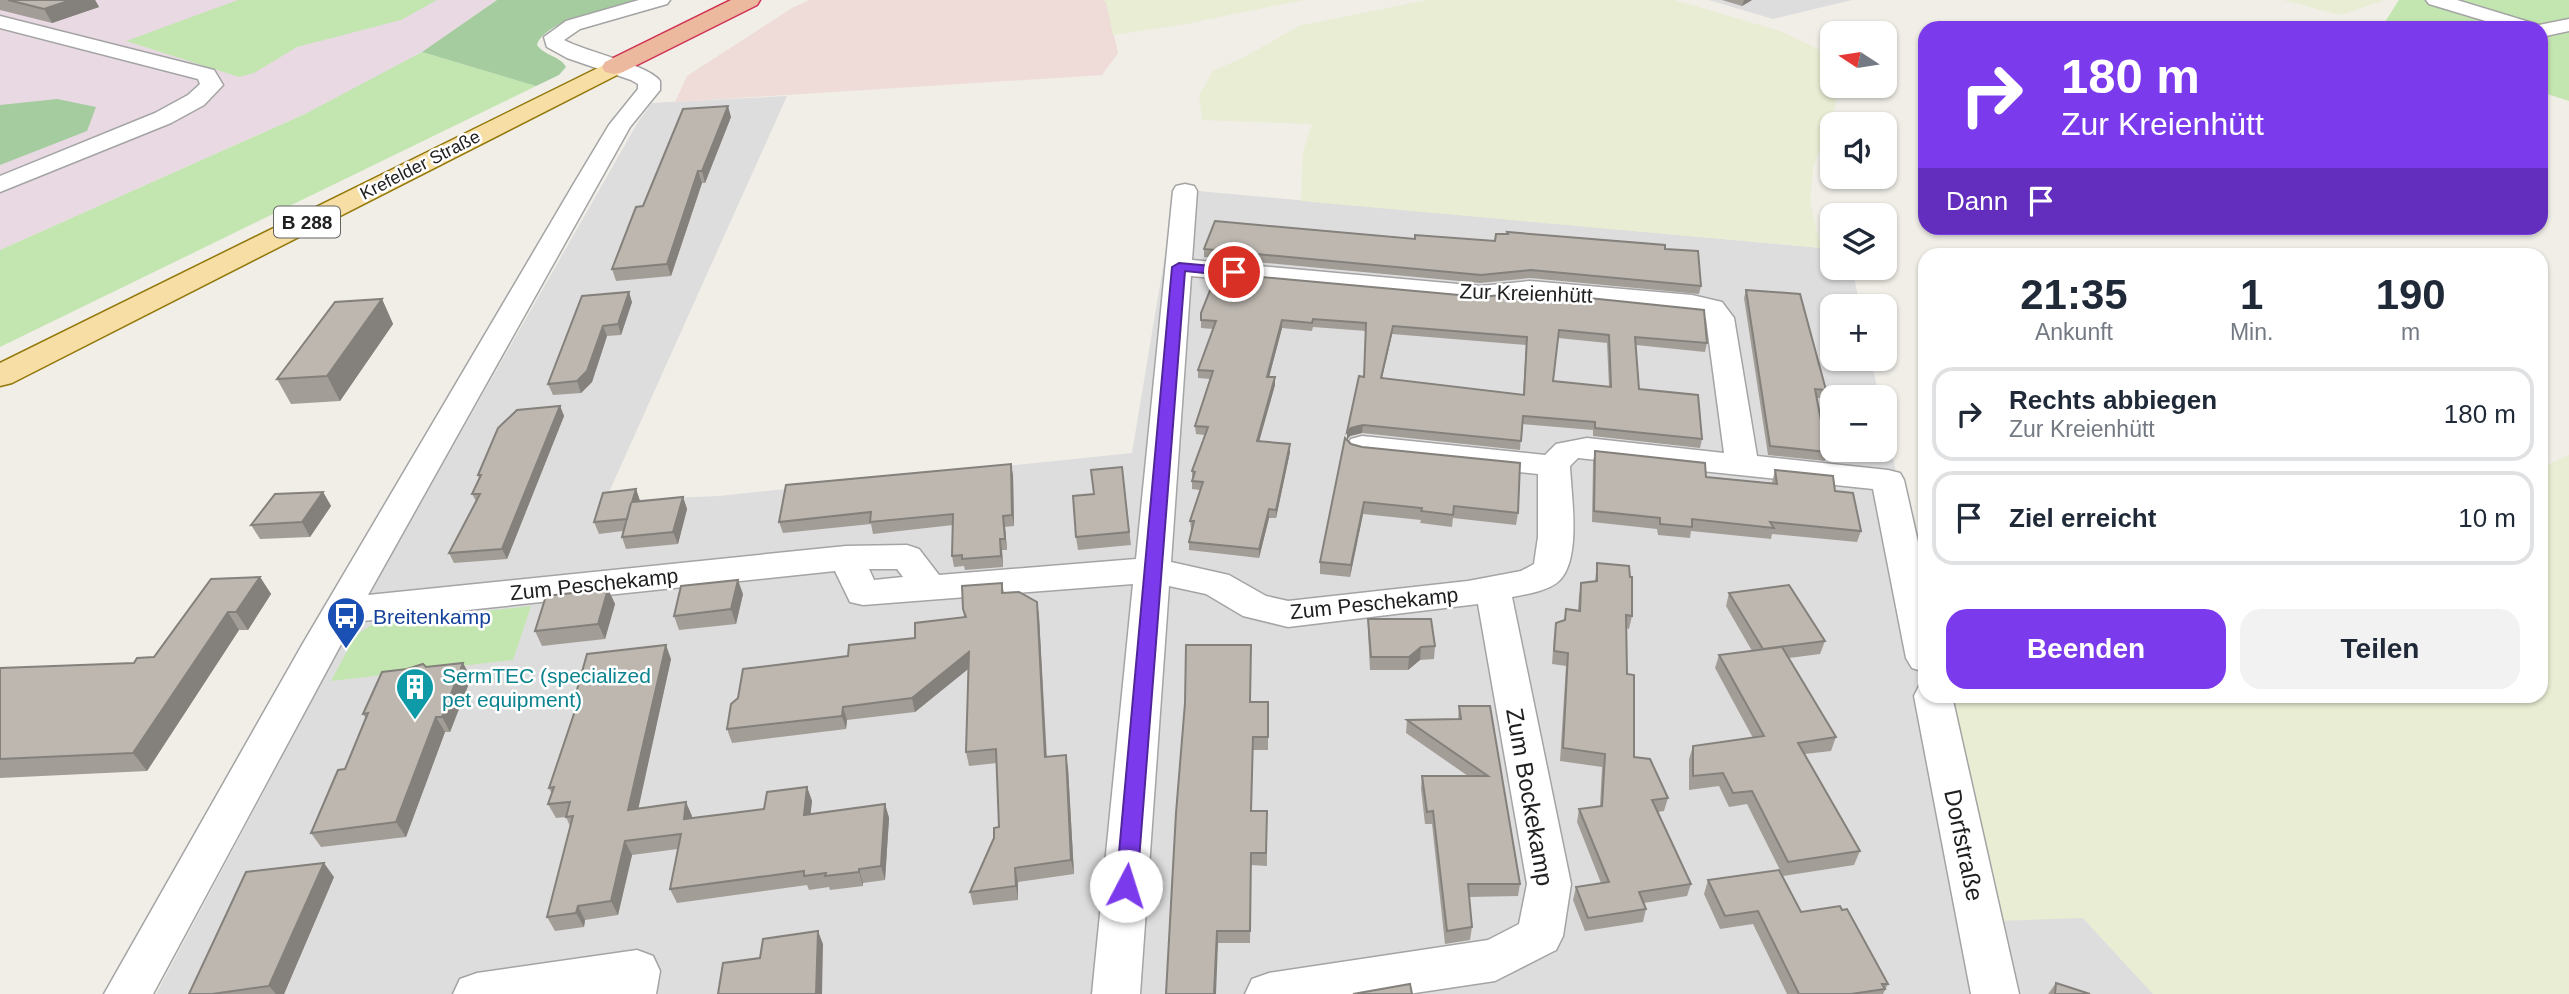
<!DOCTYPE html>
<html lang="de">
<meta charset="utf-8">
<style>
:root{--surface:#fff;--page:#f2f2f3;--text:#1f2937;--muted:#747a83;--line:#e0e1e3;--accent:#7c3aed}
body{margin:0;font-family:Arial,sans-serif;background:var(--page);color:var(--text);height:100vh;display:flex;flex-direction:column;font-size:26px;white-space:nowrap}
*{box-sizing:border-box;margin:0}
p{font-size:23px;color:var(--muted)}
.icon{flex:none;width:38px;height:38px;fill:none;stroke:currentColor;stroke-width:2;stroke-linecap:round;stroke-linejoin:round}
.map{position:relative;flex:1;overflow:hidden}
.sheet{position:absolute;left:1918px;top:248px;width:630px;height:455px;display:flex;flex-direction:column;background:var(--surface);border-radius:21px;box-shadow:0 2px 5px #0004}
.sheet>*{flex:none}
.hud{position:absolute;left:1918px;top:21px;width:630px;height:214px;border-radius:21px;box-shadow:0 2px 5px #0004;background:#7c3aed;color:#fff;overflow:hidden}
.needle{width:46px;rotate:282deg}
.tools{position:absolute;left:1820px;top:21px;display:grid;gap:14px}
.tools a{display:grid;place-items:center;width:77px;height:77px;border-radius:14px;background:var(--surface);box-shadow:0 2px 5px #0004;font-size:35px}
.pin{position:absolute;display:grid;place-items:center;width:60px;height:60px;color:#fff;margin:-30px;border:4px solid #fff;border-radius:50%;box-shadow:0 2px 7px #0007}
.me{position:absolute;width:77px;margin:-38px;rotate:5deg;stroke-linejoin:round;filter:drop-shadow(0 0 5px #0008)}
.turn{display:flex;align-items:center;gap:24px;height:147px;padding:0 28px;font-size:32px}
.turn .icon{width:91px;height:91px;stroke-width:2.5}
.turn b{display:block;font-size:49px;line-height:60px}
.then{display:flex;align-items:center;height:66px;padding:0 28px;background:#0003;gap:14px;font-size:26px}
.eta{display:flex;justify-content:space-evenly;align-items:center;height:119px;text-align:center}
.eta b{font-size:42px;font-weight:800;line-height:49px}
.primary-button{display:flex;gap:14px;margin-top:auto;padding:14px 28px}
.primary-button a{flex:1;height:80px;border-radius:21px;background:var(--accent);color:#fff;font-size:28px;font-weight:800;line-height:80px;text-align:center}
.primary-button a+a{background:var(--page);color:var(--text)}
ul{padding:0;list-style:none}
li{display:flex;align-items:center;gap:21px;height:94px;margin:0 14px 10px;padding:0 14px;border:4px solid var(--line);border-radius:21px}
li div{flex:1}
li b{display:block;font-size:26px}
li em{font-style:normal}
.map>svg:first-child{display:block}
</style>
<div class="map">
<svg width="2569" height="994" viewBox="0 0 2569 994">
<rect width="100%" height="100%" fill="#f0eee7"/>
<g fill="#dedddd">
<polygon points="1709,0 1852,0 1773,19"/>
<polygon points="787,96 605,501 718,496 1132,453 1176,189 1832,249 1832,268 1852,268 1860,306 1832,306 1832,359 1871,359 1879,397 1832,397 1832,450 1885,450 1885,423 1925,600 1925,696 2083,918 2153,994 156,994 369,594 638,122 652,103"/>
</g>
<polygon fill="#efdbd7" points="810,0 1102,0 1106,2 1118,53 1102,75 675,102 687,76 792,8"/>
<polygon fill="#e8d9e3" points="0,0 497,0 422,52 363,85 305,114 0,250"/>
<g fill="#e8edd3">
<polygon points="1102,0 1303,0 1186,24 1113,35 1106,2"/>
<polygon points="1427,0 1674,0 1780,31 1826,53 1832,62 1832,86 1839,86 1835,106 1813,168 1810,202 1821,248 1301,201 1303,152 1312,124 1202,120 1199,95 1214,70 1243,58 1299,26"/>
<polygon points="2283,0 2385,0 2341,15"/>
<polygon points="2569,455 2569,994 2153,994 2083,918 1997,921 1948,697 2541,696 2541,468"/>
</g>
<g fill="#c3e6b0">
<polygon points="238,0 437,0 401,20 297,47 254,73 239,77 126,41"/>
<polygon points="2399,0 2569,0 2569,101 2541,92 2541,28 2381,28"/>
<polygon points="422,52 536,86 0,347 0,250 305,114"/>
<polygon points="531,606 513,660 331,681 355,636 374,623"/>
</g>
<g fill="#a5cc9e">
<path d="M497 0H643C617 7 546 18 537 45 545 56 560 56 566 67L559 75 536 86 422 52Z"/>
<polygon points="57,99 96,107 87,131 0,165 0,105"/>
</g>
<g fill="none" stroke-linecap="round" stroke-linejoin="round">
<defs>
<g id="minor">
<path d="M639 0H670L667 4 580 29 564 40C586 52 649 65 660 81V90L630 127 368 595 846 546 907 545 919 549 939 575 1136 559 1173 191 1176 186 1185 184 1194 186 1197 191 1192 260 1480 286 1530 281 1692 295 1722 302 1734 318 1757 456 1888 470 1900 473 1904 480 1925 573V672L1912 668 1906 658 1873 489 1578 458 1570 466C1571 494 1582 559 1559 581 1548 591 1527 594 1512 597L1571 884 1563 936 1556 950 1495 981 1408 994H1245L1252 979 1269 973 1488 940 1519 924 1527 884 1478 604 1288 627 1243 616 1206 594 1169 586 1140 994H1092L1133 584 863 605 850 602 835 571 353 622 153 994H104L302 645 576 180 609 125 638 89V84L631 80 567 58 547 47 544 37 566 21ZM1191 276 1480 302 1530 297 1702 314 1706 319 1724 453 1587 438 1556 444 1545 455 1362 436 1351 439 1346 446 1351 453 1362 456 1538 474V537L1534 564 1521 571 1468 581 1288 601 1266 596 1229 575 1171 562ZM869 569H897L903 577 874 580Z"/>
<polygon points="2426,0 2457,0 2539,25 2569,19 2569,31 2541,37 2541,28 2509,28 2429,4"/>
<polygon points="0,16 214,70 223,85 204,105 171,123 0,192 0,176 155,113 188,95 200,84 198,79 0,28"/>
<polygon points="1925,684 1925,696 1952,696 2019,994 1971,994 1914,696 1919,686"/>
<polygon points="637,950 653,956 660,971 656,994 453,994 460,979 477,973"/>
</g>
<polygon id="primary" points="614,60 623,62 626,67 623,72 12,383 0,386 0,363"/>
<polygon id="trunk" points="731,0 760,0 757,5 623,72 614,74 605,72 602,67 605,62"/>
</defs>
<use href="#minor" stroke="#a4a4a4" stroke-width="3"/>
<use href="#primary" stroke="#927709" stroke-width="3"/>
<use href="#trunk" stroke="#d03152" stroke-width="3"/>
<use href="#minor" fill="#fff" fill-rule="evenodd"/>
<use href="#primary" fill="#f6dea5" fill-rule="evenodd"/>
<use href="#trunk" fill="#ecb89e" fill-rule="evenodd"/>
</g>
<g fill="#a39d97" fill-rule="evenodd">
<polygon points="0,0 95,0 99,7 52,23 0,10"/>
<polygon points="1722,0 1752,0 1742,6"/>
<polygon points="731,117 705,183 702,183 671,276 616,281 612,269 643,206"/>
<polygon points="1495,241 1665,249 1701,286 1699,294 1530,278 1480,283 1204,257 1204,249"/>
<path d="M1217 273 1707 343 1705 352 1636 345 1639 389 1702 439 1700 448 1593 436V430L1522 424 1520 450 1362 433 1350 436 1347 440 1351 444 1518 513 1516 525 1453 518 1452 527 1420 523 1421 520 1363 514 1350 577 1320 574V562L1347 439V432L1364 377 1366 331 1313 327 1312 331 1282 328 1269 377 1275 385 1259 441 1290 444V452L1276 518H1269L1259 558 1189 550V542L1192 530 1191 529 1190 521 1200 490 1192 489V471L1205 435 1196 434 1195 426 1210 379 1198 378V370L1213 329 1201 328V313ZM1392 334 1526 345 1523 395 1382 378ZM1558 338 1607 343 1609 387 1553 381Z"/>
<polygon points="1746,290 1826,390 1824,398 1817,398 1827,452 1825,461 1768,455 1744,298"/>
<polygon points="582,296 632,302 621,335 607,336 592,382 581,393 553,395 548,384"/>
<polygon points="382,299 393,324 340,401 291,404 277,379"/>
<polygon points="560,406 564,416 507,559 454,563 449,553 476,501 472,494 479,478 478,475"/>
<polygon points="1595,451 1706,477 1772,483 1775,470 1835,491 1861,531 1857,542 1772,534 1771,539 1691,531 1690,538 1658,535 1657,529 1592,522 1593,462"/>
<polygon points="1122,467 1131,545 1078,550 1076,537 1094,494"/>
<polygon points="1013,475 1014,526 1005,527 1007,550 1002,550 1003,567 965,570 964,566 954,567 952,556 953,525 873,534 871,524 783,533 779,522"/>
<polygon points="636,489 640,501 683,497 687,509 678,544 626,549 622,537 623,531 599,534 594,522"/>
<polygon points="323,492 331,506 310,537 260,539 251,525"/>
<polygon points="1597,563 1632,616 1629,629 1626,628 1627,674 1634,757 1668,798 1664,811 1658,812 1691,884 1687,896 1644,903 1646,909 1643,922 1585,931 1573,900 1576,887 1601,883 1577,822 1579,809 1600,806 1602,767 1560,761 1566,666 1552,664 1554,636 1556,623 1564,620 1566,609 1578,610 1579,596 1581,583 1595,581"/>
<polygon points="260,577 271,594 248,630 239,630 147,771 0,778 0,668 134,663 154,657"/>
<polygon points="1002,583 1004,593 1037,602 1039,616 1047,757 1068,768 1074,874 1018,882 1018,900 973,905 970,892 999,827 997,763 969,766 966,752 968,668 915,712 847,720 846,729 732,743 727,729 848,656 915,638 964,617 963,609"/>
<polygon points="608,589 615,604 605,639 542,646 535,631"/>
<polygon points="1729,593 1825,641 1820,654 1789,658 1836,737 1831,751 1805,754 1860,851 1854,865 1783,876 1747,804 1729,807 1719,786 1689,790 1689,759 1693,746 1753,738 1715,668 1719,655 1752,651 1726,606"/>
<polygon points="743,594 736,624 679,630 674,616"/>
<polygon points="1368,619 1435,646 1434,659 1420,660 1408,670 1370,670 1368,632"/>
<polygon points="671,659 638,808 692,816 692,818 764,809 807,787 812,801 810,814 885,804 889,818 885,880 863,883 863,886 830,890 829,887 809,890 807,885 677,903 670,889 678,849 632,855 618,915 585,920 584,927 555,931 547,917 570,826 566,817 556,818 548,804 552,794 549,788 578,702 575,697"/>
<polygon points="426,667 471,678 450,732 445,732 406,837 321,847 311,833 345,769 366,719 363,714"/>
<polygon points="1251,702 1268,702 1268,750 1253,750 1251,811 1267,811 1267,866 1251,865 1250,943 1218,943 1166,994"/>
<polygon points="1459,706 1490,706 1520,884 1518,896 1469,897 1472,927 1470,940 1445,944 1432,824 1425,824 1421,789 1422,776 1468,776 1406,733 1407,720 1458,720"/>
<polygon points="334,877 284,994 189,994"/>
<polygon points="1708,880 1801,912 1888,984 1883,994 1787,994 1753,924 1720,929 1704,894"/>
<polygon points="2056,983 2090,994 2048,994"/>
</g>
<g fill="#84807b">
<polygon points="71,0 95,0 99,7 52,23 44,9"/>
<polygon points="1744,0 1752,0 1742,6"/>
<polygon points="728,106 731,117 705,183 702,171"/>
<polygon points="698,171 702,183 671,276 667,264"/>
<polygon points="629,292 632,302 621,335 618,324"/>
<polygon points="382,299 393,324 340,401 327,376"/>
<polygon points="1282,320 1282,328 1267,385 1267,377"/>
<polygon points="603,326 607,336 592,382 581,393 577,381"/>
<polygon points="1393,326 1392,334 1380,386 1381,378"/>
<polygon points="1275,377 1275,385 1257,449 1257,441"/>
<polygon points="560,406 564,416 507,559 502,549"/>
<polygon points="1363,425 1362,433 1350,436 1347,440 1347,432 1351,428"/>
<polygon points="1290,444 1290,452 1276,518 1276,510"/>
<polygon points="1011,464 1013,475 1014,526 1012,515"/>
<polygon points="636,489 640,501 632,502"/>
<polygon points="323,492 331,506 310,537 302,522"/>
<polygon points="683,497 687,509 678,544 673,532"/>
<polygon points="1364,502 1363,514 1350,577 1351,565"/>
<polygon points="1269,509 1269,518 1259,558 1259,549"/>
<polygon points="1003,516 1005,527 1007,550 1005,539"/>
<polygon points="1000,539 1002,550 1003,567 1001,556"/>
<polygon points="260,577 271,594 248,630 236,612"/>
<polygon points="738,580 743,594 736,624 731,609"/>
<polygon points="608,589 615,604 605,639 598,624"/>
<polygon points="1037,602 1039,616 1047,771 1045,757"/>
<polygon points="228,612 239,630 147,771 133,753"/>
<polygon points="666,645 671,659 635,824 628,810"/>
<polygon points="1421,647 1420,660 1408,670 1409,657"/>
<polygon points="969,652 972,666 915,712 912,698"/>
<polygon points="463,663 471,678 450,732 442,717"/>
<polygon points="843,707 847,720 846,729 842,716"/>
<polygon points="436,717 445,732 406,837 396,822"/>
<polygon points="1066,755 1068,768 1074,874 1071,860"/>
<polygon points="807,787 812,801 809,829 804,815"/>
<polygon points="686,802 692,816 690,833 684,819"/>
<polygon points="885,804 889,818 885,880 881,866"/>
<polygon points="625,841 632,855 618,915 611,901"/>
<polygon points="324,863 334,877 284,994 276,994 269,986"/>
<polygon points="1015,868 1018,882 1018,900 1016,886"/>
<polygon points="859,869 863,883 863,886 859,872"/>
<polygon points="578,906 585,920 584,927 576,913"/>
<polygon points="818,931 823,944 822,994 816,994"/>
<polygon points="1217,931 1218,943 1216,994 1214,994"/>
</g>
<g fill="#bdb7b0" stroke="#84807b" stroke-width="2" fill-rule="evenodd">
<polygon points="8,0 71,0 44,9"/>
<polygon points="728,106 702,171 698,171 667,264 612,269 636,207 643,206 683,109"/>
<polygon points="1215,221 1415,239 1415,235 1495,241 1496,234 1508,234 1507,232 1665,245 1665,249 1698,251 1701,286 1531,270 1481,275 1204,249"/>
<path d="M1217 273 1481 297 1531 292 1704 310 1707 343 1635 337 1639 389 1698 395 1702 439 1595 428V422L1523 416 1521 441 1363 425 1351 428 1347 432 1359 376 1364 377 1366 323 1313 319 1312 323 1282 320 1267 377H1275L1257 441 1290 444 1276 510 1269 509 1259 549 1189 542 1194 521H1190L1203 482 1192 481 1195 472 1192 471 1208 427 1195 426 1213 371 1198 370 1216 321 1201 320V313ZM1393 326 1527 337 1524 395 1381 378ZM1559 330 1609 335 1611 387 1553 381Z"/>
<polygon points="1746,290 1800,294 1826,390 1815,389 1827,452 1770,446"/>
<polygon points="629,292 618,324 603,326 587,371 577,381 548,384 582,296"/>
<polygon points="382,299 327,376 277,379 335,302"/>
<polygon points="560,406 502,549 449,553 480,494 472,494 481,475 478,475 498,428 517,410"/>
<polygon points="1345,438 1351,444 1362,447 1520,463 1518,513 1454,506 1453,515 1421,511 1422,508 1364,502 1351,565 1320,562"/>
<polygon points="1595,451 1705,463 1706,477 1777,484 1775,470 1833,476 1835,491 1853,493 1861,531 1770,522 1774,528 1692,519 1692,527 1660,524 1660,518 1594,511"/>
<polygon points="1011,464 1012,515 1003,516 1005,539 1000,539 1001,556 962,559 962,555 952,556 953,514 870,522 871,512 779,522 786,485"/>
<polygon points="1122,467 1129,532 1076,537 1073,496 1094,494 1091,470"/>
<polygon points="636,489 632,502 683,497 673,532 622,537 631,503 627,519 594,522 603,493"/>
<polygon points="323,492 302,522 251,525 275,494"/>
<polygon points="1597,563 1629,566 1630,577 1632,577 1632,616 1626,615 1627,674 1634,675 1634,757 1650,759 1668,798 1652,800 1691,884 1639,892 1646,909 1588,918 1576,887 1609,882 1579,809 1602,806 1605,754 1563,748 1568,653 1554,651 1556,623 1565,620 1566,609 1580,611 1581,583 1597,581"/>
<polygon points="260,577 236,612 228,612 133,753 0,759 0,668 134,663 137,658 154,657 211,579"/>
<polygon points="738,580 731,609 674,616 681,586"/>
<polygon points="1002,583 1002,593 1019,592 1037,602 1045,757 1066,755 1071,860 1015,868 1016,886 970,892 994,838 994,828 999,827 996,749 966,752 969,652 912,698 843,707 842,716 727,729 731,704 738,698 743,669 848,656 849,645 915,638 915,623 966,617 963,609 962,586"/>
<polygon points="1789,585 1825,641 1763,649 1729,593"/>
<polygon points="608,589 598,624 535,631 546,596"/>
<polygon points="1368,619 1431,619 1435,646 1421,647 1409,657 1371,657"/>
<polygon points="666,645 628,810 686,802 684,819 725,814 764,809 767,792 807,787 804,815 885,804 881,866 859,869 859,872 825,876 826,873 804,876 804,871 670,889 681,834 625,841 611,901 578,906 576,913 547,917 573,816 566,817 570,802 548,804 554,787 549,788 580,696 575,697 587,654"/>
<polygon points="1186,645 1251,645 1250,702 1268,702 1268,737 1253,737 1251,811 1267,811 1266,853 1251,853 1250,931 1217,931 1214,994 1166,994 1176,813 1185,703"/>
<polygon points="1782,647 1836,737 1798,743 1860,851 1788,862 1752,791 1733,793 1723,773 1693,776 1693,746 1764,736 1719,655"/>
<polygon points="463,663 442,717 436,717 396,822 311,833 338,770 345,769 368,713 363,714 382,672 407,669 423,664 426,667"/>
<polygon points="1459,706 1490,706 1520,884 1468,884 1472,927 1447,931 1433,811 1427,812 1422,776 1488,776 1407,720 1461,719"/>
<polygon points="324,863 269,986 212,994 189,994 246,872"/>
<polygon points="1779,870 1801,912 1840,906 1842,910 1847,909 1888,984 1882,984 1885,989 1851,994 1799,994 1758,911 1725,916 1708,880"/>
<polygon points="818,931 816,994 718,994 723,963 760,958 763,939"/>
<polygon points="2056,983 2090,994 2055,994"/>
<polygon points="1410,984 1412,994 1353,994"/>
</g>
<polygon fill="#7c3aed" stroke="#51269a" stroke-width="2" points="1179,263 1234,268 1240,272 1234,276 1185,271 1137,886 1134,892 1126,894 1119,892 1116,886 1172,267"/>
<defs>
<symbol id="bus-pin" viewBox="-11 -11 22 30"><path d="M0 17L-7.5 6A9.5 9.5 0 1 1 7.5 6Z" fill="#1a4fb4" stroke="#fff"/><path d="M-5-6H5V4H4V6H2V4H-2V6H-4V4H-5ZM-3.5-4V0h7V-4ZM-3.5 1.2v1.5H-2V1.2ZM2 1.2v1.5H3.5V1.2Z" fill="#fff"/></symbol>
<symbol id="building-pin" viewBox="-11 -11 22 30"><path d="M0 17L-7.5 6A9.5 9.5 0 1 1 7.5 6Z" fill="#0f9aa8" stroke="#fff"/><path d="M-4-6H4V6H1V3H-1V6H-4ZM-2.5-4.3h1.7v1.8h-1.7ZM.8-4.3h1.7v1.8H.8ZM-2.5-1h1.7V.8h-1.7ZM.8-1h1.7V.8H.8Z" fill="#fff"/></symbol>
</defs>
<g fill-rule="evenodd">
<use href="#bus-pin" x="324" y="594" width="44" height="60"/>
<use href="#building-pin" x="393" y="665" width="44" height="60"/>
</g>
<g text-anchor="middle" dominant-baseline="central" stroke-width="5" stroke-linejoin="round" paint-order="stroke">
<g font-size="18" fill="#202020" stroke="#fff">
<text transform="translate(420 165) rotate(-27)">Krefelder Straße</text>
</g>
<rect fill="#fff" stroke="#636363" stroke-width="2" x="274" y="206.5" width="66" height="31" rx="5"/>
<g font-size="19" font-weight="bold" fill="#202020">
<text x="307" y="222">B 288</text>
</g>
<g font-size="21" fill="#202020" stroke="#fff">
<text transform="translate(1526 293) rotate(2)">Zur Kreienhütt</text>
<text transform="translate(594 584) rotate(-6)">Zum Peschekamp</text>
<text transform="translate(1374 603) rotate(-6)">Zum Peschekamp</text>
</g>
<g font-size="21" fill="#164399" stroke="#fff" text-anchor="start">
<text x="373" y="616">Breitenkamp</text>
</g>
<g font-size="21" fill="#0d838f" stroke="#fff" text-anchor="start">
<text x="442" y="675">SermTEC (specialized<tspan x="442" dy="24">pet equipment)</tspan></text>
</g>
<g font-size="24" fill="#202020" stroke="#fff">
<text transform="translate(1530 797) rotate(80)">Zum Bockekamp</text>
<text transform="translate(1964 845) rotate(78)">Dorfstraße</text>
</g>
</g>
</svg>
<div class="tools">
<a><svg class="needle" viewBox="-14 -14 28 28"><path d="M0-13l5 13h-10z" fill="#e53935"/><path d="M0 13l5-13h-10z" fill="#747a83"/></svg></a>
<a><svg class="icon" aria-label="sound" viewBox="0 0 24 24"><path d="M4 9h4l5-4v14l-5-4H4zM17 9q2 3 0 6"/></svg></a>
<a><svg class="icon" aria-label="layers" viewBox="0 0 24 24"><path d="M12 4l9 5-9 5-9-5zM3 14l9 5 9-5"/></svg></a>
<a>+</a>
<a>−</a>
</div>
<div class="pin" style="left:1234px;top:272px;background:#d93025"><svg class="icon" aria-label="arrive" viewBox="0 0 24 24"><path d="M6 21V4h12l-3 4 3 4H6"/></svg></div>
<svg class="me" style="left:1126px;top:886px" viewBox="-20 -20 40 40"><circle r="19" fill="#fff"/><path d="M0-13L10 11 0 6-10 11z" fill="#7c3aed"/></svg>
<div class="hud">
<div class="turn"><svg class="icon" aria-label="right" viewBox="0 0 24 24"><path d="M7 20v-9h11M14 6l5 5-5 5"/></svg><div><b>180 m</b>Zur Kreienhütt</div></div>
<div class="then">Dann<svg class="icon" aria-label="arrive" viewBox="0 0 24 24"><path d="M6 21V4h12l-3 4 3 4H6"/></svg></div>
</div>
<section class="sheet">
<div class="eta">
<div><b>21:35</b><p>Ankunft</p></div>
<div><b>1</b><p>Min.</p></div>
<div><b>190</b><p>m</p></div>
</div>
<ul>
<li><svg class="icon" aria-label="right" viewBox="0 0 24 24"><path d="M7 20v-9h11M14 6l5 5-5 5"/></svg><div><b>Rechts abbiegen</b><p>Zur Kreienhütt</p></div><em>180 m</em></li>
<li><svg class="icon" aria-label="arrive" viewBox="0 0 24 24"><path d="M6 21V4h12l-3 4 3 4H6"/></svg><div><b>Ziel erreicht</b></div><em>10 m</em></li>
</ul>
<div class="primary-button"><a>Beenden</a><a>Teilen</a></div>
</section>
</div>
